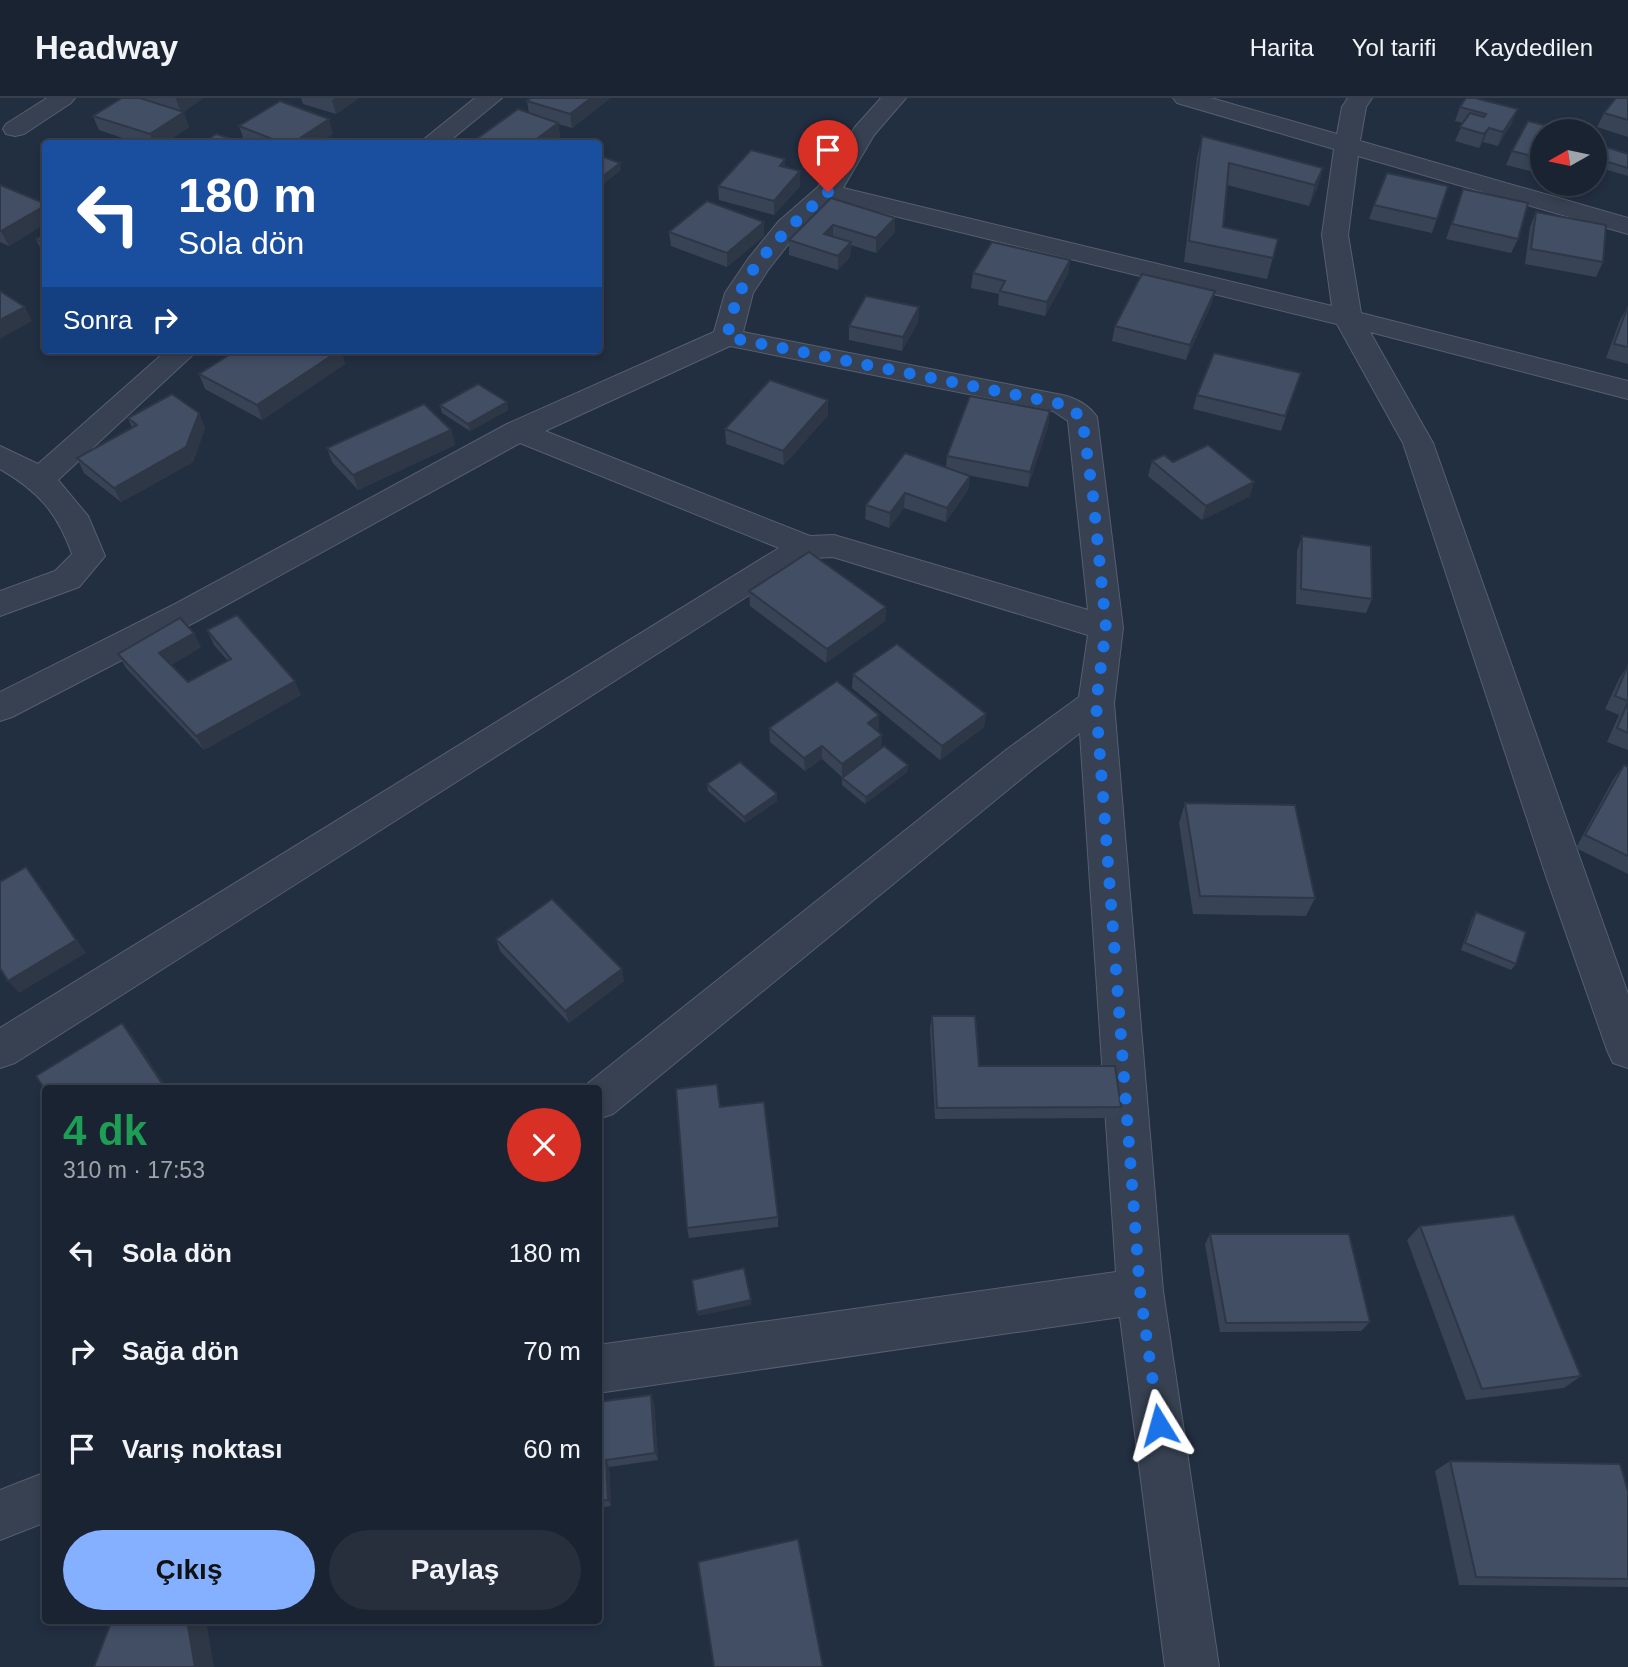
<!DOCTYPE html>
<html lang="tr">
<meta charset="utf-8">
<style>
:root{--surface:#1a2331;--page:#272f3d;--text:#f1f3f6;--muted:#9fa4ab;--line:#38404d;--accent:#85b0ff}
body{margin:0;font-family:Helvetica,sans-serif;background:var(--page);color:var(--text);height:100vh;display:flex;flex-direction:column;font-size:26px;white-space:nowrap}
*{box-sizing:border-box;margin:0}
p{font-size:23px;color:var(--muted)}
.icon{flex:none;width:38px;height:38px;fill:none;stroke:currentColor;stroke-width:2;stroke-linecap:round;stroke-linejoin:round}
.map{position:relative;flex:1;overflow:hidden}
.details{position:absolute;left:42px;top:987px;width:560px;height:539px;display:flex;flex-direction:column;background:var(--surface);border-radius:7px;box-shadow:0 4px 10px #0003,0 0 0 2px var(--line)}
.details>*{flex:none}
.hud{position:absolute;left:42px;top:42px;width:560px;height:214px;border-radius:7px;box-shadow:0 4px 10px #0003,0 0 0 2px var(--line);background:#1a4fa0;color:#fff;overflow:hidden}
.needle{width:46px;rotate:261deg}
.tools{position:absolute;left:1530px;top:21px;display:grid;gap:14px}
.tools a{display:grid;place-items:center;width:77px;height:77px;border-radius:50%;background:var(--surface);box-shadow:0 4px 10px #0003,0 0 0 2px var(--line);font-size:35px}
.pin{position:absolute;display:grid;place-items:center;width:60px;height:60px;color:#fff;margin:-72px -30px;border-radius:50% 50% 50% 0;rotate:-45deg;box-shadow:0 0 7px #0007}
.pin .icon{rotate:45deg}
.me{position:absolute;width:77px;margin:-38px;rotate:352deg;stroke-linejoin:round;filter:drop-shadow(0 0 5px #0008)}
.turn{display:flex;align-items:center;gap:24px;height:147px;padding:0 21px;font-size:32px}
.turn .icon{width:91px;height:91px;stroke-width:2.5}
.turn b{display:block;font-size:49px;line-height:60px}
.then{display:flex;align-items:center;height:66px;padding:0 21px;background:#0003;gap:14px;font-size:26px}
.round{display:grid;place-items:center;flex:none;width:74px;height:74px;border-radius:37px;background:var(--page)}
.head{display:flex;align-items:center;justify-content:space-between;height:119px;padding:0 21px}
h1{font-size:42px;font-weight:800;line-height:52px;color:#1e9e55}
.action{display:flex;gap:14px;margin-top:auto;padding:14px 21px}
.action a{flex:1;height:80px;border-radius:42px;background:var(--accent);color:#111;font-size:28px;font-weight:800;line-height:80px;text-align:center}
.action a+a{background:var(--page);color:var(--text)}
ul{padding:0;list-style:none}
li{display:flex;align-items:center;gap:21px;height:98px;padding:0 21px}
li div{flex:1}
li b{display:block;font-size:26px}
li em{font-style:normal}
header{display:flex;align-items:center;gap:42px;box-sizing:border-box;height:98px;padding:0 35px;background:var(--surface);border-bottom:2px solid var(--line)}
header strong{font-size:33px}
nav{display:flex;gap:38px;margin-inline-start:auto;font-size:24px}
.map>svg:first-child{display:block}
</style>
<header>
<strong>Headway</strong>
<nav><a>Harita</a><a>Yol tarifi</a><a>Kaydedilen</a></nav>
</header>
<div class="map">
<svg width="1628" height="1569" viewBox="0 0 1628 1569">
<rect width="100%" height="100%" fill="#222f41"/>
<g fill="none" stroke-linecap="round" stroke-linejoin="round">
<defs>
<g id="minor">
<polygon points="47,0 75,0 71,5 24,36 15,38 6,36 3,31 6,26"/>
<polygon points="475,0 502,0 446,46 418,46"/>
<path d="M881 0H906L874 37 843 90 1332 208 1322 137 1334 51 1177 5 1173 0H1211L1337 36 1342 9 1348 0H1372L1366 9 1360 43 1628 120V136L1358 58 1348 137 1361 215 1628 283V301L1370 234 1433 345 1628 896V970L1613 965 1607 952 1546 778 1403 345 1337 226 833 103 797 135 768 172 753 195 743 234 1062 297C1075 300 1089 307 1097 319L1123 530 1114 605 1163 1193 1219 1569H1165L1120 1219 598 1295V1247L1116 1174 1080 635 1032 672 613 1016 598 1021V990H582L1006 652 1079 599 1088 537 833 459 813 460 787 473 15 965 0 970V930L779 450 520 345 199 522 12 619 0 623V594L175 506 507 326 714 234 725 195 748 161 779 123 818 89 855 29ZM730 248 1053 313 1068 323 1088 512 834 437 810 438 545 333Z"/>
<path d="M167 252H198L58 382 88 418 105 458 79 489 0 518V493L55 473 72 456C57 414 38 393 0 371V348L38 366Z"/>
<polygon points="46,1374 46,1424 0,1442 0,1392"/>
</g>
</defs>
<use href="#minor" stroke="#555f6f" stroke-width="2"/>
<use href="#minor" fill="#374151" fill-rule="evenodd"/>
</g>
<g fill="#384356">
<polygon points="122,0 203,0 183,14 189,29 164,46 140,46 99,32 93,18"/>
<polygon points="301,0 359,0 336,16 303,6"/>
<polygon points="1466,0 1512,25 1498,48 1483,44 1479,50 1455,43 1463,25 1455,23 1460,9"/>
<polygon points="1628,0 1628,39 1597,29 1604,15"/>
<polygon points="609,1 572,30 558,26 560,39 551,46 476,46 475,42 529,15 527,3"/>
<polygon points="239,28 333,36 317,46 252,46 244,42"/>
<polygon points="1542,33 1542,66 1540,65 1534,74 1506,67 1512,53"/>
<polygon points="1202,38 1323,70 1317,91 1309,108 1227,87 1223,129 1278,141 1267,181 1184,164 1197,59"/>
<polygon points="1603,48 1628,56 1628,78 1594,68 1594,62"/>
<polygon points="785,61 785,69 800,73 800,88 774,117 719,102 718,88"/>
<polygon points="0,85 1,88 46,106 46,125 9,148 0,144"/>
<polygon points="1448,88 1432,135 1369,121 1374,107"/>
<polygon points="1463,91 1518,141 1511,155 1446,141"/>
<polygon points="831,100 895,120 895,134 876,155 851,147 850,159 838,172 789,157 789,142"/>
<polygon points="1536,114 1603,164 1596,179 1525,166 1530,129"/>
<polygon points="764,124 764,138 727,169 671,148 669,134"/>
<polygon points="46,136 46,157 43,156 36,141"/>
<polygon points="1070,162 1068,176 1045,218 998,207 999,196 971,190 973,175"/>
<polygon points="1215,193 1211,207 1186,262 1112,243 1115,228"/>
<polygon points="1628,208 1628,266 1606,260 1620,222"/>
<polygon points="919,209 918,224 902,253 849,242 849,228"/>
<polygon points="341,252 345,266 262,322 205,291 199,276"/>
<polygon points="1296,290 1281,333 1193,311 1197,297"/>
<polygon points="507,304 508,312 470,333 442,315 440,307"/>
<polygon points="1050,313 1048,328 1028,389 967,377 970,378 968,392 946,424 904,410 889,430 865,421 866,407 946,370 947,358"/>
<polygon points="199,315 205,330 193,364 121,404 84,375 77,360 132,330 128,320"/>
<polygon points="828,317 784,367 726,346 725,331"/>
<polygon points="451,332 455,347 358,392 332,364 327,350"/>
<polygon points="1152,363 1173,364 1250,398 1202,422 1148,378"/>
<polygon points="1302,438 1372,501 1366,515 1296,506 1297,453"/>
<polygon points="749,493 886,509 885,523 826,565 750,508"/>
<polygon points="207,532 301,597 204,652 126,570 118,556 201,549 171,567 188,584 228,563 214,547"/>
<polygon points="1628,567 1628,652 1607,644 1619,617 1605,611 1619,581"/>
<polygon points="853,576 986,616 984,629 940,662 852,590"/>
<polygon points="879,617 879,631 876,632 881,651 908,667 907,674 865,706 842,687 842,680 872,658 842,679 822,661 805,673 770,644 769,630"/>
<polygon points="1624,667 1628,669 1628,776 1576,750 1614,680"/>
<polygon points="707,686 777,696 777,703 745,725 708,693"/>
<polygon points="1185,705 1315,800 1306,818 1193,816 1179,725"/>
<polygon points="1476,814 1516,866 1511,872 1461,852 1472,820"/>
<polygon points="496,841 624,883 569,925 500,853"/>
<polygon points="932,918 979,968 1121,1009 1116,1020 935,1021 930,930"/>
<polygon points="720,1009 778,1119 778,1129 689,1140 687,1130"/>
<polygon points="1420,1128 1581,1278 1564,1290 1466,1302 1407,1142"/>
<polygon points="1210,1136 1370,1224 1361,1233 1220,1234 1205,1146"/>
<polygon points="598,1304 654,1305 658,1362 609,1369 611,1408 598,1410"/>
<polygon points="1450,1363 1628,1393 1628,1489 1459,1487 1435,1373"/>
</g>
<g fill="#2e3746">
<polygon points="177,0 203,0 181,15 176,1"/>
<polygon points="335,0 359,0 336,16 332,2"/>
<polygon points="591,0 609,0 609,1 572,30 570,16"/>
<polygon points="1518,11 1512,25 1498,48 1503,34"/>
<polygon points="184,14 189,29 164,46 154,46 150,36"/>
<polygon points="329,21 333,36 317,46 291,46"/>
<polygon points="558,25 560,39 551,46 530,46"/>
<polygon points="1489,30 1483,44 1479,50 1484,36"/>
<polygon points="785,61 785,76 780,68"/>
<polygon points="620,65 621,72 599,90 598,82"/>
<polygon points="1323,70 1317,91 1309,108 1315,87"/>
<polygon points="800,73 800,88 774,117 774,103"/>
<polygon points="46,107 46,125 9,148 1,133"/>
<polygon points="895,120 895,134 876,155 876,140"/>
<polygon points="764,124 764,138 727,169 727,155"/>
<polygon points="833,127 833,141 824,136"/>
<polygon points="851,144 850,159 838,172 838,158"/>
<polygon points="1070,162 1068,176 1045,218 1047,204"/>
<polygon points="1215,193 1211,207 1186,262 1190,247"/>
<polygon points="25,209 32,223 0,241 0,222"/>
<polygon points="919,209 918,224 902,253 903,239"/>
<polygon points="341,252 345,266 262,322 257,307"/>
<polygon points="828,302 828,317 784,367 783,353"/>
<polygon points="507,304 508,312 470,333 468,326"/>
<polygon points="1050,313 1048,328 1028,389 1030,374"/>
<polygon points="199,315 205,330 193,364 121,404 114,390"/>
<polygon points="451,332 455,347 358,392 353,377"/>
<polygon points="970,378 968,392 946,424 947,410"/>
<polygon points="1254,384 1250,398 1202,422 1206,408"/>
<polygon points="905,395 904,410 889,430 890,415"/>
<polygon points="886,509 885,523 826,565 827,551"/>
<polygon points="194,535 201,549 167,569 159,555"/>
<polygon points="295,583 301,597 204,652 196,638"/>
<polygon points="986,616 984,629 940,662 942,648"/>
<polygon points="879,617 879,631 867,639 868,625"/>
<polygon points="882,637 881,651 842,679 842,666"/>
<polygon points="822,648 822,661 805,673 804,660"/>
<polygon points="908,667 907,674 865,706 866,699"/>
<polygon points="777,696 777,703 745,725 744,719"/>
<polygon points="26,769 86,855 19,895 8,883"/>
<polygon points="622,871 624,883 569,925 565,913"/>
<polygon points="122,925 132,937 167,990 165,990"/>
<polygon points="751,1202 751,1207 698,1218 697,1214"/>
<polygon points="651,1297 654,1305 658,1362 655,1355"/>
<polygon points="606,1362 609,1369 611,1408 608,1402"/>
<polygon points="187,1522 206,1522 214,1569 195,1569"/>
</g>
<g fill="#414e64" stroke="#2e3746" stroke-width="2">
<polygon points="122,0 140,0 184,14 150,36 93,18"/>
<polygon points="531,0 591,0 570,16 527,3"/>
<polygon points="1466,0 1475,0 1518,11 1503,34 1489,30 1484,36 1460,29 1470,15 1484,19 1486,16 1460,9"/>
<polygon points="1616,0 1628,0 1628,22 1604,15"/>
<polygon points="280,3 329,21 291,46 285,46 239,28"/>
<polygon points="518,11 558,25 530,46 486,46 475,42"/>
<polygon points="1528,23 1567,33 1542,33 1542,58 1540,60 1512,53"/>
<polygon points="216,36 247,46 202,46"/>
<polygon points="1202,38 1323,70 1315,87 1229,65 1223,129 1278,141 1273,160 1189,143"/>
<polygon points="1603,48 1628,56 1628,70 1595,60"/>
<polygon points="751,52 785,61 780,68 800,73 774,103 718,88"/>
<polygon points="598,57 620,65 598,82"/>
<polygon points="1387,75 1448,88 1437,121 1374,107"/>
<polygon points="0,87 46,106 46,107 1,133 0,133"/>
<polygon points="1463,91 1528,105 1518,141 1452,126"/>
<polygon points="831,100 895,120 876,140 833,127 824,136 851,144 838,158 789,142"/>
<polygon points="707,103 764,124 727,155 669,134"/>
<polygon points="1536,114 1606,127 1603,164 1531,151"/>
<polygon points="46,136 46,146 36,141"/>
<polygon points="992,144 1070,162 1047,204 1000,193 1005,183 973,175"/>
<polygon points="1142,176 1215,193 1190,247 1115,228"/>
<polygon points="0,193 25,209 0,222"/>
<polygon points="866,198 919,209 903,239 849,228"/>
<polygon points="1628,208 1628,249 1614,246"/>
<polygon points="237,252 340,252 257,307 199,276"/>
<polygon points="1214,255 1301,275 1285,318 1197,297"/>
<polygon points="770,282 828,302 783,353 725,331"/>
<polygon points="478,286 507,304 468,326 440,307"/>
<polygon points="172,296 199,315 186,349 114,390 77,360 137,327 128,320"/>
<polygon points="970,298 1050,313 1030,374 947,358"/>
<polygon points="424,306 451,332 353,377 327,350"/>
<polygon points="1208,347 1254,384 1206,408 1152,363 1164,357 1173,364"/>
<polygon points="905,355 970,378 947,410 905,395 890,415 866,407"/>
<polygon points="1302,438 1371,448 1372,501 1301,491"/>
<polygon points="809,454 886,509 827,551 749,493"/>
<polygon points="237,517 295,583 196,638 118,556 180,520 194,535 159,555 188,584 231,561 207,532"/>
<polygon points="897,546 986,616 942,648 853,576"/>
<polygon points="1628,567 1628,603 1615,598"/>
<polygon points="837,583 879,617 868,625 882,637 842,666 822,648 804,660 769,630"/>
<polygon points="1628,604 1628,635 1617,630"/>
<polygon points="884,648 908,667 866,699 842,680"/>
<polygon points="740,664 777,696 744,719 707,686"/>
<polygon points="1624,667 1628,669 1628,758 1585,737"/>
<polygon points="1185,705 1295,707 1315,800 1200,798"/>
<polygon points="26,769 76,842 8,883 0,870 0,784"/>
<polygon points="552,801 622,871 565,913 496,841"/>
<polygon points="1476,814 1526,834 1516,866 1465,845"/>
<polygon points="932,918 975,918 979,968 1115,968 1121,1009 937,1010"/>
<polygon points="122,925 165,990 46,990 46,993 36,978"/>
<polygon points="717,986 720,1009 764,1004 778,1119 687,1130 676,991"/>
<polygon points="1514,1117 1581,1278 1482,1291 1420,1128"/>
<polygon points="1210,1136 1349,1136 1370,1224 1226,1225"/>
<polygon points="744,1170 751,1202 697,1214 692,1182"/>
<polygon points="651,1297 655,1355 606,1362 608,1402 598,1403 598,1304"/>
<polygon points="1450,1363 1620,1366 1628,1393 1628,1481 1476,1479"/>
<polygon points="798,1441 823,1569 714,1569 698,1464"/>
<polygon points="112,1522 187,1522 195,1569 94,1569"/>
</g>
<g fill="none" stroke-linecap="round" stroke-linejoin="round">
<path stroke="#1a73e8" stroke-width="12" stroke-dasharray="0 21.6" d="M828 94C799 120 753 161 739 197 733 210 730 225 727 239L1062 306 1082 319 1093 398 1106 530 1096 605 1140 1193 1159 1327"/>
</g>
</svg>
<div class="tools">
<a><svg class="needle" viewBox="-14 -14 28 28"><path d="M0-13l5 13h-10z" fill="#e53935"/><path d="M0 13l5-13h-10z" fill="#9fa4ab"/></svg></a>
</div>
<div class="pin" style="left:828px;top:94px;background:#d93025"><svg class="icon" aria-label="arrive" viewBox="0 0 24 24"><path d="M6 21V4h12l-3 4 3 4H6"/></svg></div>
<svg class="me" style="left:1159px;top:1327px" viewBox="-20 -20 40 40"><path d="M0-17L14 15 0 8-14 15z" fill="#1a73e8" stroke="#fff" stroke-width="4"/></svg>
<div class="hud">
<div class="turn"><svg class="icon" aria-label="left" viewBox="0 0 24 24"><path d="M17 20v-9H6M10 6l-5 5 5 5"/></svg><div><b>180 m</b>Sola dön</div></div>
<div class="then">Sonra<svg class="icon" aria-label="right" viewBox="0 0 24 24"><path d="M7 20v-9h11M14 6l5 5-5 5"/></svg></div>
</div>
<section class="details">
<div class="head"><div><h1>4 dk</h1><p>310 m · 17:53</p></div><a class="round" style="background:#d93025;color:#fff"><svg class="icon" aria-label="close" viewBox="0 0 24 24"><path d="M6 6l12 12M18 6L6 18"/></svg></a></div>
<ul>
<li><svg class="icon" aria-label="left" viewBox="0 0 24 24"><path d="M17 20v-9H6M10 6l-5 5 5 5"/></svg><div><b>Sola dön</b></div><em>180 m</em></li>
<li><svg class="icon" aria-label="right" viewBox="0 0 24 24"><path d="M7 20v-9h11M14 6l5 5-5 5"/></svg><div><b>Sağa dön</b></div><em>70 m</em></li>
<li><svg class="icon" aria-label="arrive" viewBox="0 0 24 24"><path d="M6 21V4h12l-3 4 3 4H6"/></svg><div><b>Varış noktası</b></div><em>60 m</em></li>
</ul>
<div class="action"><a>Çıkış</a><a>Paylaş</a></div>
</section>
</div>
